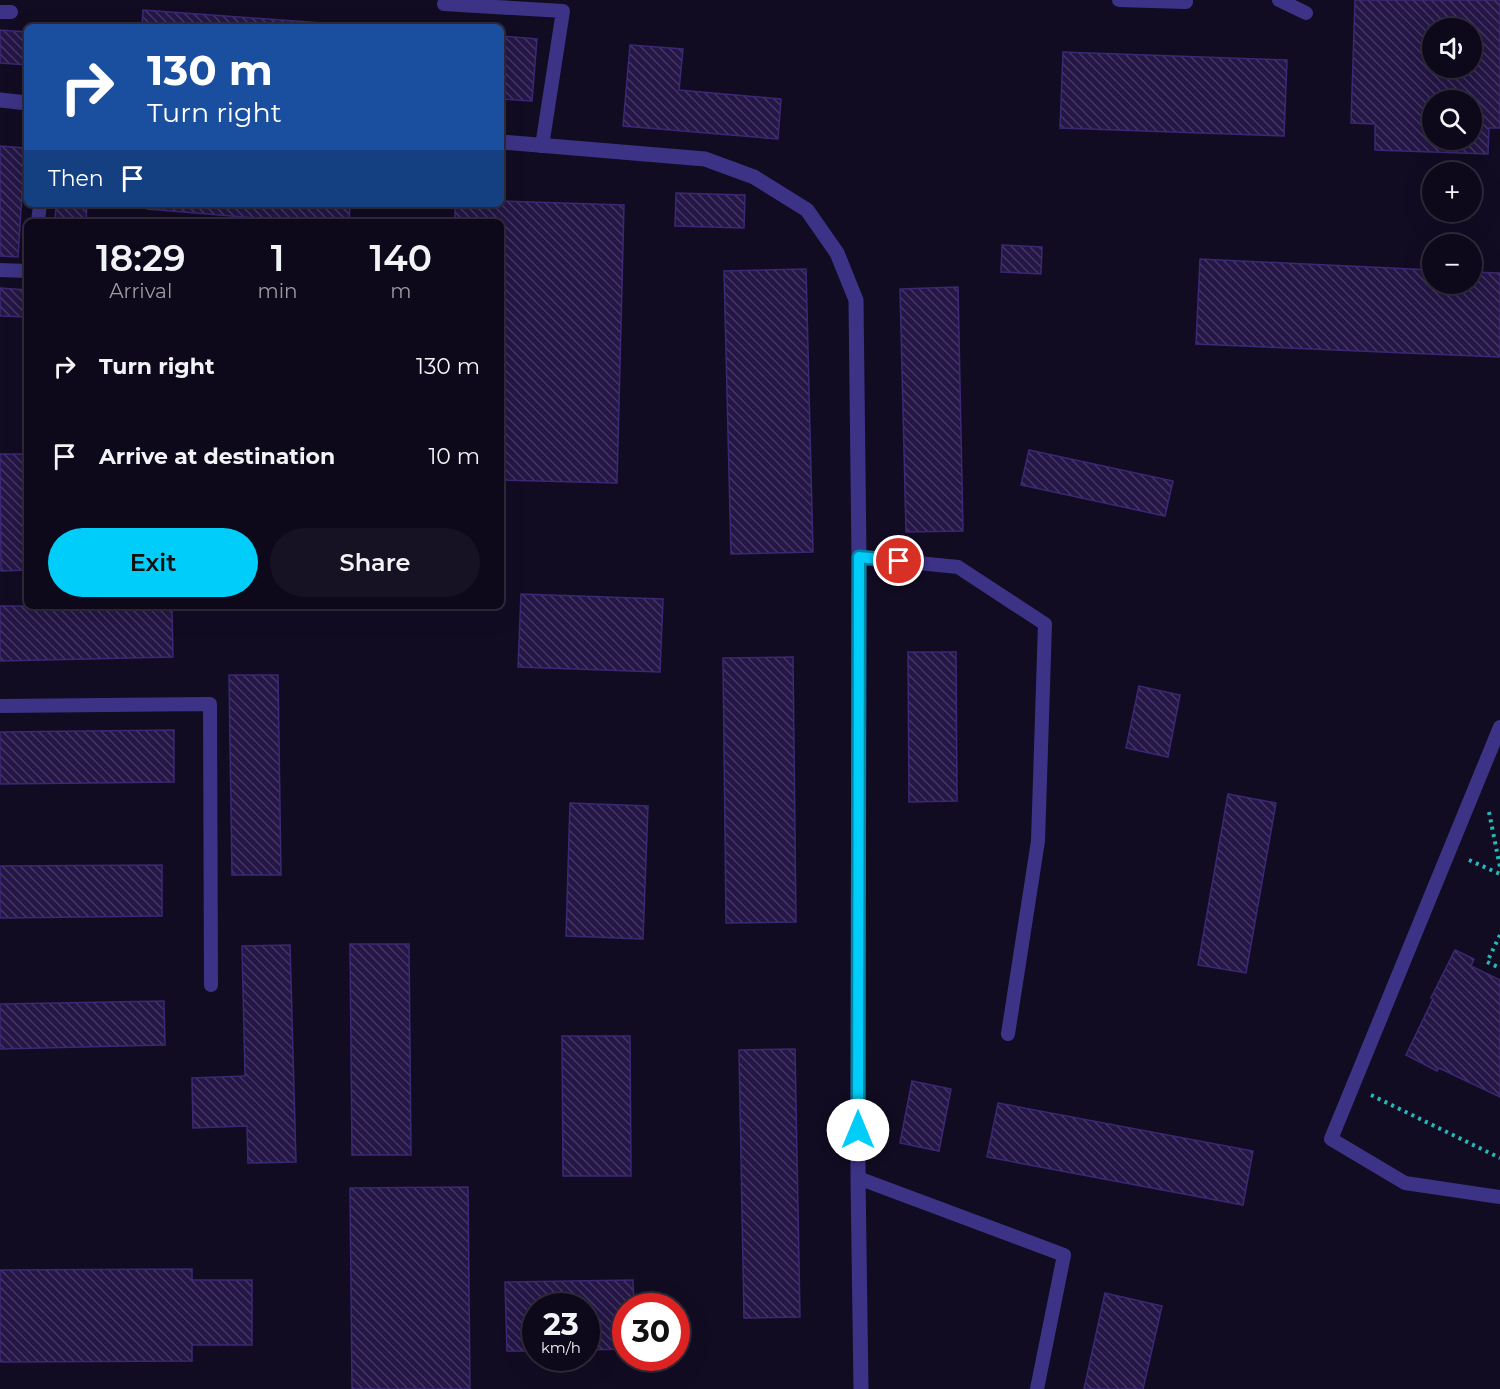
<!DOCTYPE html>
<meta charset="utf-8">
<style>
:root{--surface:#0e091a;--page:#171223;--text:#f1f3f6;--muted:#9b9aa2;--line:#2e2a39;--accent:#00cdf9}
body{margin:0;font-family:Montserrat,sans-serif;background:var(--page);color:var(--text);height:100vh;display:flex;flex-direction:column;font-size:22px;white-space:nowrap}
*{box-sizing:border-box;margin:0}
p{font-size:20px;color:var(--muted)}
.icon{flex:none;width:33px;height:33px;fill:none;stroke:currentColor;stroke-width:2;stroke-linecap:round;stroke-linejoin:round}
.map{position:relative;flex:1;overflow:hidden}
.side{position:absolute;left:24px;top:219px;width:480px;height:390px;display:flex;flex-direction:column;background:var(--surface);border-radius:9px;box-shadow:0 6px 24px #0002,0 0 0 2px var(--line)}
.side>*{flex:none}
.guide{position:absolute;left:24px;top:24px;width:480px;height:183px;border-radius:9px;box-shadow:0 6px 24px #0002,0 0 0 2px var(--line);background:#1a4fa0;color:#fff;overflow:hidden}
.controls{position:absolute;left:1422px;top:18px;display:grid;gap:12px}
.controls a{display:grid;place-items:center;width:60px;height:60px;border-radius:50%;background:var(--surface);box-shadow:0 6px 24px #0002,0 0 0 2px var(--line);font-size:30px}
.speed{position:absolute;left:522px;top:1293px;display:flex;gap:12px;font-size:30px;font-weight:700;text-align:center}
.speed>*{display:grid;place-content:center;width:78px;height:78px;border-radius:50%;background:var(--surface);box-shadow:0 6px 24px #0002,0 0 0 2px var(--line);line-height:1}
.speed small{font-size:15px;font-weight:400}
.speed .limit{border:9px solid #d22;background:#fff;color:#111}
.pin{position:absolute;display:grid;place-items:center;width:51px;height:51px;color:#fff;margin:-26px;border:3px solid #fff;border-radius:50%;box-shadow:0 2px 6px #0007}
.me{position:absolute;width:66px;margin:-33px;rotate:0deg;stroke-linejoin:round;filter:drop-shadow(0 0 4px #0008)}
.turn{display:flex;align-items:center;gap:21px;height:126px;padding:0 24px;font-size:27px}
.turn .icon{width:78px;height:78px;stroke-width:2.5}
.turn b{display:block;font-size:42px;line-height:51px}
.then{display:flex;align-items:center;height:57px;padding:0 24px;background:#0003;gap:12px;font-size:22px}
.eta{display:flex;justify-content:space-evenly;align-items:center;height:102px;text-align:center}
.eta b{font-size:36px;font-weight:600;line-height:42px}
.cta{display:flex;gap:12px;margin-top:auto;padding:12px 24px}
.cta a{flex:1;height:69px;border-radius:36px;background:var(--accent);color:#111;font-size:24px;font-weight:600;line-height:69px;text-align:center}
.cta a+a{background:var(--page);color:var(--text)}
ul{padding:0;list-style:none}
li{display:flex;align-items:center;gap:18px;height:90px;padding:0 24px}
li div{flex:1}
li b{display:block;font-size:22px}
li em{font-style:normal}
.map>svg:first-child{display:block}
</style>
<div class="map">
<svg width="1500" height="1389" viewBox="0 0 1500 1389">
<defs>
<pattern id="building-back-hatch" width="6" height="6" patternUnits="userSpaceOnUse" patternTransform="scale(1.5)"><rect width="6" height="6" fill="#241646"/><path d="M-1 5l2 2M0 0l6 6M5-1l2 2" fill="none" stroke="#433762"/></pattern>
</defs>
<rect width="100%" height="100%" fill="#120c23"/>
<g fill="url(#building-back-hatch)" stroke="#3c2774" stroke-width="1.5" fill-rule="evenodd">
<path d="M1355 0H1500V128H1489L1488 154 1375 150V124L1351 123ZM1432 28H1472V68H1432ZM1432 100H1472V140H1432Z"/>
<polygon points="143,10 377,27 142,27"/>
<polygon points="0,30 27,32 27,65 0,63"/>
<polygon points="501,36 537,39 532,101 501,99"/>
<polygon points="630,45 683,49 679,90 781,99 778,139 623,126"/>
<polygon points="1063,52 1287,60 1284,136 1060,128"/>
<polygon points="0,146 25,148 18,257 0,256"/>
<polygon points="676,193 745,195 744,228 675,226"/>
<polygon points="501,201 624,205 617,483 501,480 501,222 455,222 455,204 501,204"/>
<polygon points="56,204 87,204 86,222 55,222"/>
<polygon points="147,204 350,204 349,222 303,222 147,209"/>
<polygon points="1002,245 1042,247 1041,274 1001,272"/>
<polygon points="1200,259 1432,270 1432,284 1472,284 1472,272 1500,273 1500,357 1196,344"/>
<polygon points="806,269 813,552 731,554 724,271"/>
<polygon points="958,287 963,531 906,532 900,289"/>
<polygon points="0,288 27,290 27,317 0,316"/>
<polygon points="1029,450 1173,481 1165,516 1021,485"/>
<polygon points="0,454 27,454 27,570 1,571"/>
<polygon points="521,594 663,599 660,672 518,667"/>
<polygon points="0,606 172,606 173,657 0,661"/>
<polygon points="908,652 956,652 957,801 909,802"/>
<polygon points="793,657 796,922 726,923 723,658"/>
<polygon points="229,675 278,675 281,875 232,875"/>
<polygon points="1139,686 1180,695 1168,757 1126,748"/>
<polygon points="174,730 174,782 0,784 0,732"/>
<polygon points="1228,794 1276,803 1246,973 1198,965"/>
<polygon points="570,803 648,806 643,939 566,936"/>
<polygon points="162,865 162,916 0,918 0,866"/>
<polygon points="350,944 409,944 411,1155 352,1155"/>
<polygon points="290,945 296,1162 248,1163 247,1126 193,1128 192,1078 245,1076 242,946"/>
<polygon points="1455,950 1474,959 1471,966 1500,980 1500,1097 1439,1068 1437,1071 1406,1055 1433,999 1431,998"/>
<polygon points="164,1001 165,1045 0,1049 0,1004"/>
<polygon points="562,1036 630,1036 631,1176 563,1176"/>
<polygon points="795,1049 800,1317 744,1318 739,1050"/>
<polygon points="912,1081 951,1089 939,1151 900,1143"/>
<polygon points="998,1103 1253,1151 1243,1205 987,1157"/>
<polygon points="468,1187 470,1389 352,1389 350,1188"/>
<polygon points="192,1269 192,1280 252,1280 252,1345 192,1345 192,1361 0,1362 0,1270"/>
<polygon points="633,1280 634,1306 626,1306 626,1349 586,1350 586,1306 536,1306 536,1351 507,1351 505,1282"/>
<polygon points="1105,1293 1162,1306 1143,1389 1084,1389"/>
</g>
<g fill="none" stroke-linecap="round" stroke-linejoin="round">
<g stroke="#24babd" stroke-width="4" stroke-dasharray="3 4.5" stroke-linecap="butt">
<polyline points="1489,812 1500,867"/>
<polyline points="1469,860 1500,874"/>
<polyline points="1500,935 1487,962 1500,968"/>
<polyline points="1371,1095 1500,1158"/>
</g>
<g stroke="#3d3386" stroke-width="14">
<polyline points="1119,0 1186,2"/>
<polyline points="1279,0 1306,13"/>
<polyline points="444,4 563,11 542,146"/>
<polyline points="0,12 11,12"/>
<polyline points="38,222 40,204"/>
<polyline points="0,270 27,271"/>
<polyline points="859,557 958,567 1045,624 1038,841 1008,1034"/>
<polyline points="0,706 210,704 211,985"/>
<polyline points="1500,727 1331,1139 1405,1183 1500,1197"/>
<polyline points="858,1178 1064,1255 1037,1389"/>
</g>
<g stroke="#3d3386" stroke-width="15">
<polyline points="0,100 27,103"/>
<polyline points="501,142 705,159 754,177 807,210 837,253 856,300 859,557 858,1178 861,1389"/>
</g>
</g>
<g fill="none" stroke-linecap="round" stroke-linejoin="round">
<defs>
<polyline id="route" points="858,1130 859,557 899,561"/>
</defs>
<use href="#route" stroke="#0085a2" stroke-width="15"/>
<use href="#route" stroke="#00cdf9" stroke-width="10"/>
</g>
</svg>
<div class="controls">
<a><svg class="icon" aria-label="sound" viewBox="0 0 24 24"><path d="M4 9h4l5-4v14l-5-4H4zM17 9q2 3 0 6"/></svg></a>
<a><svg class="icon" aria-label="search" viewBox="0 0 24 24"><circle cx="10" cy="10" r="6"/><path d="M15 15l6 6"/></svg></a>
<a>+</a>
<a>−</a>
</div>
<div class="speed"><div>23<small>km/h</small></div><div class="limit">30</div></div>
<div class="pin" style="left:899px;top:561px;background:#d93025"><svg class="icon" aria-label="arrive" viewBox="0 0 24 24"><path d="M6 21V4h12l-3 4 3 4H6"/></svg></div>
<svg class="me" style="left:858px;top:1130px" viewBox="-20 -20 40 40"><circle r="19" fill="#fff"/><path d="M0-13L10 11 0 6-10 11z" fill="#00cdf9"/></svg>
<div class="guide">
<div class="turn"><svg class="icon" aria-label="right" viewBox="0 0 24 24"><path d="M7 20v-9h11M14 6l5 5-5 5"/></svg><div><b>130 m</b>Turn right</div></div>
<div class="then">Then<svg class="icon" aria-label="arrive" viewBox="0 0 24 24"><path d="M6 21V4h12l-3 4 3 4H6"/></svg></div>
</div>
<section class="side">
<div class="eta">
<div><b>18:29</b><p>Arrival</p></div>
<div><b>1</b><p>min</p></div>
<div><b>140</b><p>m</p></div>
</div>
<ul>
<li><svg class="icon" aria-label="right" viewBox="0 0 24 24"><path d="M7 20v-9h11M14 6l5 5-5 5"/></svg><div><b>Turn right</b></div><em>130 m</em></li>
<li><svg class="icon" aria-label="arrive" viewBox="0 0 24 24"><path d="M6 21V4h12l-3 4 3 4H6"/></svg><div><b>Arrive at destination</b></div><em>10 m</em></li>
</ul>
<div class="cta"><a>Exit</a><a>Share</a></div>
</section>
</div>
